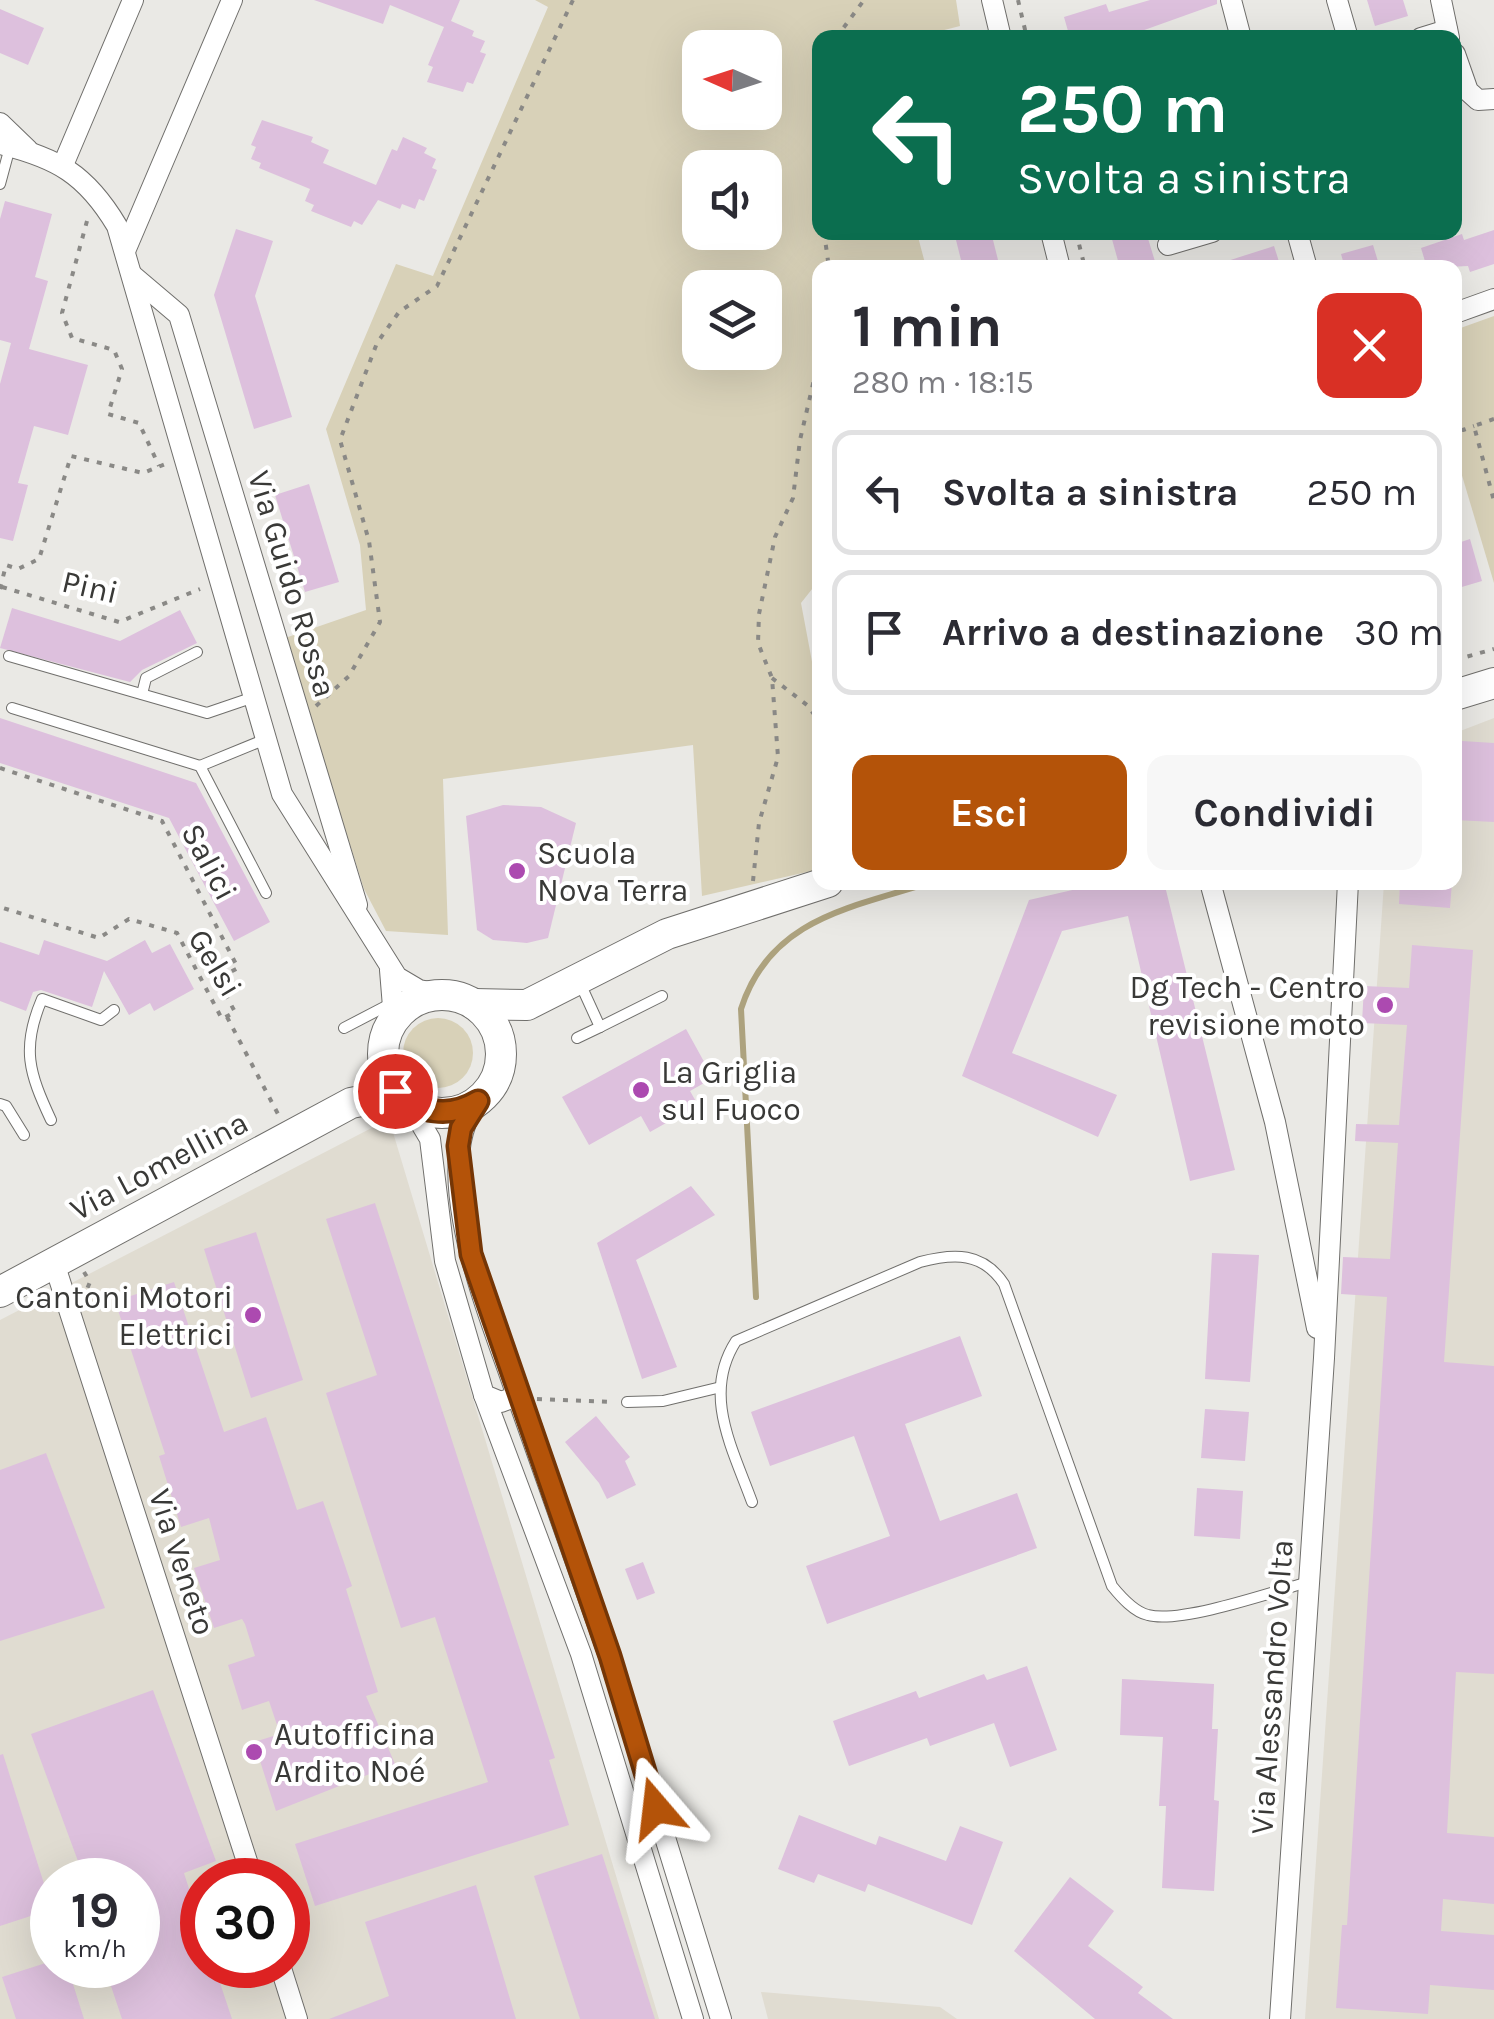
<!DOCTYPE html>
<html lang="it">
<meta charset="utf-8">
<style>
:root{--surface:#fff;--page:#f7f7f7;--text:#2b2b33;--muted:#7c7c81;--line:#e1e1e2;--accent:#b45309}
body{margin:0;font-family:Karla,sans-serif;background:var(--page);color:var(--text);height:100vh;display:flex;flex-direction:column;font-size:38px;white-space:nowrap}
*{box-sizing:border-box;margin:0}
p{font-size:32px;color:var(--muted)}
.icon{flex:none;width:55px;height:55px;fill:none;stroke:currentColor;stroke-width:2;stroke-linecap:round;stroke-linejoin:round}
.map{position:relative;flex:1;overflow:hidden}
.sheet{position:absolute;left:812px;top:260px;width:650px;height:630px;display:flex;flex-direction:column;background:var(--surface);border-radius:20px;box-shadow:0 10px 40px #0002}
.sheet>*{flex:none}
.guide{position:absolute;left:812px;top:30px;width:650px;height:210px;border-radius:20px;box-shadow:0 10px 40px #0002;background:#0b6e4f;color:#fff;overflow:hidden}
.needle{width:65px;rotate:273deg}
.fabs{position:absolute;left:682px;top:30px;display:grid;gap:20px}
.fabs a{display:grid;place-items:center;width:100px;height:100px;border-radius:20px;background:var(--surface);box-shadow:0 10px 40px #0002;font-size:50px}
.speed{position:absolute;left:30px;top:1858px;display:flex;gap:20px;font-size:50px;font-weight:700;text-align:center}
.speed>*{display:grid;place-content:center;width:130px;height:130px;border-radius:50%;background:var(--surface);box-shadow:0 10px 40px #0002;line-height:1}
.speed small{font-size:25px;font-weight:400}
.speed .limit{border:15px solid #d22;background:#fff;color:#111}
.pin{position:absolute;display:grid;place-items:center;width:85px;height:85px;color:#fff;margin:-42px;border:5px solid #fff;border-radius:50%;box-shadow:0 2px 10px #0007}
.me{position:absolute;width:110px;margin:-55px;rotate:343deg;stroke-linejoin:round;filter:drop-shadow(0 0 8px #0008)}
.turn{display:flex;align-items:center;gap:35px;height:210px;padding:0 40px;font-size:45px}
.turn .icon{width:130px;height:130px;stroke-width:2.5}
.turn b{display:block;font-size:70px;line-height:85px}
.round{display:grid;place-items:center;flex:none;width:105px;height:105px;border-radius:20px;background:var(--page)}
.head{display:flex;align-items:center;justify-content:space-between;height:170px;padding:0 40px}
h1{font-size:60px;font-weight:700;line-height:75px}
.cta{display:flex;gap:20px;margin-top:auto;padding:20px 40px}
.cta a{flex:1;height:115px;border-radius:20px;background:var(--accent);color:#fff;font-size:40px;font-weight:700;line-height:115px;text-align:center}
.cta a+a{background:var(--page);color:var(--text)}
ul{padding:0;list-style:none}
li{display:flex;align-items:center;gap:30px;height:125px;margin:0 20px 15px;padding:0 20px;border:5px solid var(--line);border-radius:20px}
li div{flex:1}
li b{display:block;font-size:38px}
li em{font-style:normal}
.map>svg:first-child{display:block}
</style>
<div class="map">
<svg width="1494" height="2019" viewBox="0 0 1494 2019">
<rect width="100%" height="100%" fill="#eae9e5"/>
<g fill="#e0dcd1" fill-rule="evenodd">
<polygon points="1494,718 1494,2019 1305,2019 1384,883 1455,882 1455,733"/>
<path d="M389 1119 659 2019H0V1320ZM52 1880H138V1965H52ZM202 1880H288V1965H202Z"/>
<polygon points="761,1992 940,2007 957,2019 768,2019"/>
</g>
<g fill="#d8d1b8" fill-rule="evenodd">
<path d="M535 0H956L960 26 917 37 820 38V232L917 233 926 267 820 268V579L801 603 813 667 820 674V869L702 896 693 745 443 779 448 935 386 931 364 889 285 638 366 610 360 545 326 429 396 264 433 276 548 7ZM700 48H765V112H700ZM700 168H765V232H700ZM700 288H765V352H700Z"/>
<polygon points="1494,316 1494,583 1455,452 1455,330"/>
<circle cx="438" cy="1053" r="35"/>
</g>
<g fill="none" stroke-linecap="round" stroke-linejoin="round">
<path stroke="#ada27e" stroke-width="6" d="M756 1297 741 1009C770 918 851 908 932 882"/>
</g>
<g fill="#ddc0dd">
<polygon points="314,0 460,0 451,21 474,31 472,36 485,41 480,52 486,54 473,84 467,82 463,92 427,82 433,67 428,65 444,27 390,5 383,24"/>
<polygon points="1150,0 1217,0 1217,4 1122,38 1070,38 1064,17 1106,4 1109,12"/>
<polygon points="1367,0 1403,0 1408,16 1375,26"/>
<polygon points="0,9 44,28 28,65 0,53"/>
<polygon points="262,120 313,137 311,142 329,150 323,163 376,185 392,149 397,151 403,137 427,148 424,153 436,159 432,168 437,170 424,201 419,199 415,209 402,204 400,209 378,200 362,225 354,221 351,227 311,211 314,205 305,201 310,189 259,168 261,163 251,159 256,147 251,145"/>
<polygon points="5,201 52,214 35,277 48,281 29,349 88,365 68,435 34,426 18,483 28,485 13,541 0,538 0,384 11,343 0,340 0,219"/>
<polygon points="236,229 273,241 255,296 292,417 254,429 214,295"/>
<polygon points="1494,230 1494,264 1470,272 1468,266 1427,268 1421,248 1462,234 1464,240"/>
<polygon points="954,232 991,232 1000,268 963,268"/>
<polygon points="1110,232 1146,232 1157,268 1120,268"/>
<polygon points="1373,245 1380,268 1345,268 1341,254"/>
<polygon points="1274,246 1281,268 1219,268 1218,264"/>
<polygon points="309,484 339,582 305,592 275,495"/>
<polygon points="1470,539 1482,581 1455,589 1455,544"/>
<polygon points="12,608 120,641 180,610 197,643 142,670 130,682 0,648"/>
<polygon points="0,718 196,783 270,922 234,941 169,818 0,763"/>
<polygon points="1462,741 1494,743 1494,822 1455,820 1455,756 1459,757"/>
<polygon points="503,805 541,807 576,823 548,938 527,943 493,940 477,930 466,816"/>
<polygon points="1107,882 1164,882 1235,1170 1190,1181 1128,916 1062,931 1012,1053 1117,1095 1098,1137 962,1076 1029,900"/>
<polygon points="1400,882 1452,882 1450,908 1399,904"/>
<polygon points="44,940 107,961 145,940 152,953 170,944 194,989 154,1011 150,1003 129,1015 104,971 92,1007 41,990 33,992 26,1011 0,1001 0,942 39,955"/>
<polygon points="1412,945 1473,950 1444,1362 1494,1366 1494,1674 1456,1672 1447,1833 1494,1837 1494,1904 1443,1899 1441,1931 1494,1935 1494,1990 1430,1985 1428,2014 1336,2008 1342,1925 1347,1925 1387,1297 1341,1294 1343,1257 1390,1259 1398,1143 1355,1141 1356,1124 1399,1125 1407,1025 1362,1023 1364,986 1409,988"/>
<polygon points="686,1029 713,1078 690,1091 698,1105 650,1132 641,1116 589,1145 562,1097"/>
<polygon points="691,1186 715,1215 636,1260 677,1367 642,1379 597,1243"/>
<polygon points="375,1203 555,1758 549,1760 569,1825 315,1906 295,1844 488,1782 435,1617 401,1628 326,1393 377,1375 326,1219"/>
<polygon points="256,1232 303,1380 251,1398 204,1249"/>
<polygon points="1212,1253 1259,1255 1250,1382 1205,1379"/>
<polygon points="174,1282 224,1432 266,1417 297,1510 323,1501 352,1586 346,1589 378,1692 366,1696 395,1764 276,1811 254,1742 280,1734 269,1701 242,1710 228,1665 255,1656 245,1624 242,1619 214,1628 194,1568 220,1560 209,1518 181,1527 159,1456 165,1454 115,1301"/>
<polygon points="960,1336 982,1396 905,1424 940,1521 1017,1493 1037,1548 827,1624 806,1566 890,1536 854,1436 770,1466 751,1412"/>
<polygon points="1205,1409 1249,1412 1245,1461 1201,1458"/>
<polygon points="596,1416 630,1457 625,1461 636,1485 607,1499 599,1483 565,1442"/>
<polygon points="46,1453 105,1608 0,1641 0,1470"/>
<polygon points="1197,1488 1243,1491 1240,1539 1194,1536"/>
<polygon points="643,1562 655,1593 637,1600 625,1569"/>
<polygon points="1027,1666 1057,1750 1010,1767 994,1723 930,1746 927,1738 849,1766 833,1721 916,1691 919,1698 984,1674 987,1680"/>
<polygon points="1122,1679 1214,1684 1212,1729 1218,1729 1214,1800 1219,1801 1214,1891 1162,1888 1166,1806 1159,1806 1163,1737 1120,1735"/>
<polygon points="153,1690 216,1861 184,1873 202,1930 202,1965 214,1965 232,2019 122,2019 104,1965 138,1965 138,1880 85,1880 31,1734"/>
<polygon points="3,1754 52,1909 0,1926 0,1755"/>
<polygon points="799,1815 876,1845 879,1836 946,1861 960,1826 1003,1842 972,1925 868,1884 865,1892 818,1874 814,1883 778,1869"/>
<polygon points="602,1854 655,2019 580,2019 534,1876"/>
<polygon points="1070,1877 1114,1911 1088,1946 1143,1987 1138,1993 1173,2019 1095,2019 1014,1951"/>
<polygon points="476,1885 516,2019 329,2019 389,1996 365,1922"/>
<polygon points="52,1961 52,1965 67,1965 84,2019 16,2019 2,1977"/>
</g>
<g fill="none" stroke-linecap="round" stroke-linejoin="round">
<defs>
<g id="service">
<polyline points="0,184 10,147"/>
<polyline points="9,656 207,713 254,697"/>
<polyline points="142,694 146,678 197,652"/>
<polyline points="12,708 200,766"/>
<polyline points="266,739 200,766 266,893"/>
<polyline points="579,981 600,1027 662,996"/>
<polyline points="344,1028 392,1003"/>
<polyline points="577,1038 600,1027"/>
<polyline points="0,1104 6,1106 24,1135"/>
<path d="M51 1120C29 1073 21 1048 42 999L101 1020 114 1010"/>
<polyline points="627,1402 663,1401 717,1388"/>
<path d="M752 1502C732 1447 702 1394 736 1341L920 1262C954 1253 983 1252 1004 1284L1112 1586C1121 1597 1134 1612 1148 1615 1180 1624 1273 1592 1308 1582"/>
</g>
<g id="minor">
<polyline points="992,0 1001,38"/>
<polyline points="1231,0 1241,38"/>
<polyline points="1337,0 1348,38"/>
<polyline points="1441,0 1449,38"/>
<polyline points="1421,38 1447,30"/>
<polyline points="1455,54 1468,91 1478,100 1494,99"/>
<polyline points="0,123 28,150"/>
<path d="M0 144C57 158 86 174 117 226L282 794 397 977 419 990 441 994"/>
<polyline points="63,165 133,0"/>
<polyline points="1051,232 1060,268"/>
<polyline points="1297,232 1307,268"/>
<polyline points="1168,245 1212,232"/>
<polyline points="125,251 232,0"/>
<polyline points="133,276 179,315 357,905"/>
<polyline points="1455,313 1494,299"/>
<polyline points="1210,882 1275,1122 1317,1328"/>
<polyline points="390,970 394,1019"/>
<path d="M408 1102 430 1139 445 1261 484 1395 501 1402 517 1396C493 1322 425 1170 478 1101"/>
<polyline points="54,1263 253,1880"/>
<polyline points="484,1395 581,1654 693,2019"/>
<polyline points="517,1396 609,1656 721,2019"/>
<polyline points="280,1965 297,2019"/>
<polyline points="1280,2019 1324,1358 1348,882"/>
</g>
<g id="secondary">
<polyline points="1455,695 1494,683"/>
<circle cx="442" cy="1054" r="59"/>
<polyline points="474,1004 527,1005 667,934 828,882"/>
<polyline points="0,1292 351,1103 381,1097 408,1102"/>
</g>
</defs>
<use href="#service" stroke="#706f6c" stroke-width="12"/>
<use href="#minor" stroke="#706f6c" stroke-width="22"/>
<use href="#secondary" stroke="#706f6c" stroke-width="32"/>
<g stroke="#8a8986" stroke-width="4" stroke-dasharray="5 8" stroke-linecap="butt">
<polyline points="1018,0 1027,38"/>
<polyline points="836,38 864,0"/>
<polyline points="87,221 62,313 72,338 114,350 122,369 108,414 139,423 159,466"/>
<polyline points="824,232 829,268"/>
<polyline points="1076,232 1085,268"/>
<polyline points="1455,403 1463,430 1474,426"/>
<polyline points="1494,419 1474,426 1494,501"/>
<polyline points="2,587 119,622 200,589"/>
<polyline points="0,589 6,565 18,569 39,559 71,456 143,473 168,463"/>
<polyline points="1455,660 1494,649"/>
<polyline points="772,678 807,705 820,722"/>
<polyline points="316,706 349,676 380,622 369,541 340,440 377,343 399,312 437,286 573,0"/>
<polyline points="0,768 162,821 238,968 217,979 235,1012 222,1019 177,933 129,919 99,938 0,907"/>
<polyline points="753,881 759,823 778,757 772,678 758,643 759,614 775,537 793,498 800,440 820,354"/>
<polyline points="227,1017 278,1114"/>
<polyline points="84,1272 90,1282 85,1294"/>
<polyline points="537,1399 613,1402"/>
</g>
<use href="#service" stroke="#fff" stroke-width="10"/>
<use href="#minor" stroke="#fff" stroke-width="20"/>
<use href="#secondary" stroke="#fff" stroke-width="30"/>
</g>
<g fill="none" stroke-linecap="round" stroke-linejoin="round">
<defs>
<path id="route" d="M395 1091C420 1113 448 1119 478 1101L461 1128 458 1146 471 1254 610 1656 656 1808"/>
</defs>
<use href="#route" stroke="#753606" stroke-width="25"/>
<use href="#route" stroke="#b45309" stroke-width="18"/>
</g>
<g fill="#ac4ab0" stroke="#fff" stroke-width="4">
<circle cx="517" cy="871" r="10"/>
<circle cx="1385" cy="1005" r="10"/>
<circle cx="641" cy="1090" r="10"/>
<circle cx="253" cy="1315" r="10"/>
<circle cx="254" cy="1752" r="10"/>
</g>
<g text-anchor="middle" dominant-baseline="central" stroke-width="8" stroke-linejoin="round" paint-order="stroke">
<g font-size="32" fill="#393937" stroke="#fff">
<text transform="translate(292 584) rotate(73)">Via Guido Rossa</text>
<text transform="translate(90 587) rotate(13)">Pini</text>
<text transform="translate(209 862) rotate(62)">Salici</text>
<text transform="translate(215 963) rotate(59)">Gelsi</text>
<text transform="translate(159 1166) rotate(-28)">Via Lomellina</text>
<text transform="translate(182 1562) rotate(72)">Via Veneto</text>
<text transform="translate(1272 1687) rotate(-86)">Via Alessandro Volta</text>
</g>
<g font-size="32" fill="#393937" stroke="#fff" text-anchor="start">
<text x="537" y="853">Scuola<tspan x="537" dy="37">Nova Terra</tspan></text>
<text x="1365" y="987" text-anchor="end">Dg Tech - Centro<tspan x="1365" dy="37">revisione moto</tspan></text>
<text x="661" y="1072">La Griglia<tspan x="661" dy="37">sul Fuoco</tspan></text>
<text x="233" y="1297" text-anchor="end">Cantoni Motori<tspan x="233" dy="37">Elettrici</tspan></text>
<text x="274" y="1734">Autofficina<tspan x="274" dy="37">Ardito Noé</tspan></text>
</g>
</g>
</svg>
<div class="fabs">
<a><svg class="needle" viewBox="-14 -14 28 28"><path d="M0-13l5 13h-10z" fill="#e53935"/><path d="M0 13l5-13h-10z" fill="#7c7c81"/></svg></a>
<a><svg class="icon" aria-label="sound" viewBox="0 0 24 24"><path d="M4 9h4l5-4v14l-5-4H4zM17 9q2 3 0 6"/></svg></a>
<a><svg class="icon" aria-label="layers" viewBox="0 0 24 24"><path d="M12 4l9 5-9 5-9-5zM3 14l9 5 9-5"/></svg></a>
</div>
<div class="speed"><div>19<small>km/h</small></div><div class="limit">30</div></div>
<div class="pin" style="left:395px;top:1091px;background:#d93025"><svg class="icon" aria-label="arrive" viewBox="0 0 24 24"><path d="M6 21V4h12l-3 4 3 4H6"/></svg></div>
<svg class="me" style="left:656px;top:1808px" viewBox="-20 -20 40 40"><path d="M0-17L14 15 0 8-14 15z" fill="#b45309" stroke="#fff" stroke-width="4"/></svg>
<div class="guide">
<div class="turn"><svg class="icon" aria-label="left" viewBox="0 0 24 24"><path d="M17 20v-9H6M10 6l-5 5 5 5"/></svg><div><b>250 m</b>Svolta a sinistra</div></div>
</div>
<section class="sheet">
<div class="head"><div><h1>1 min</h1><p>280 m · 18:15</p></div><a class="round" style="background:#d93025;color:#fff"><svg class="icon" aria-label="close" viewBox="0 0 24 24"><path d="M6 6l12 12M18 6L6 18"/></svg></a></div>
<ul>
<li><svg class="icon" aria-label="left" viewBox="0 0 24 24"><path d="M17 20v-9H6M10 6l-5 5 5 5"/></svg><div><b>Svolta a sinistra</b></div><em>250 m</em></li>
<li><svg class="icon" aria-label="arrive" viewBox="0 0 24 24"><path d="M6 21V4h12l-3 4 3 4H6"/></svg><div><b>Arrivo a destinazione</b></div><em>30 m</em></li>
</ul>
<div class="cta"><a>Esci</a><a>Condividi</a></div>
</section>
</div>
